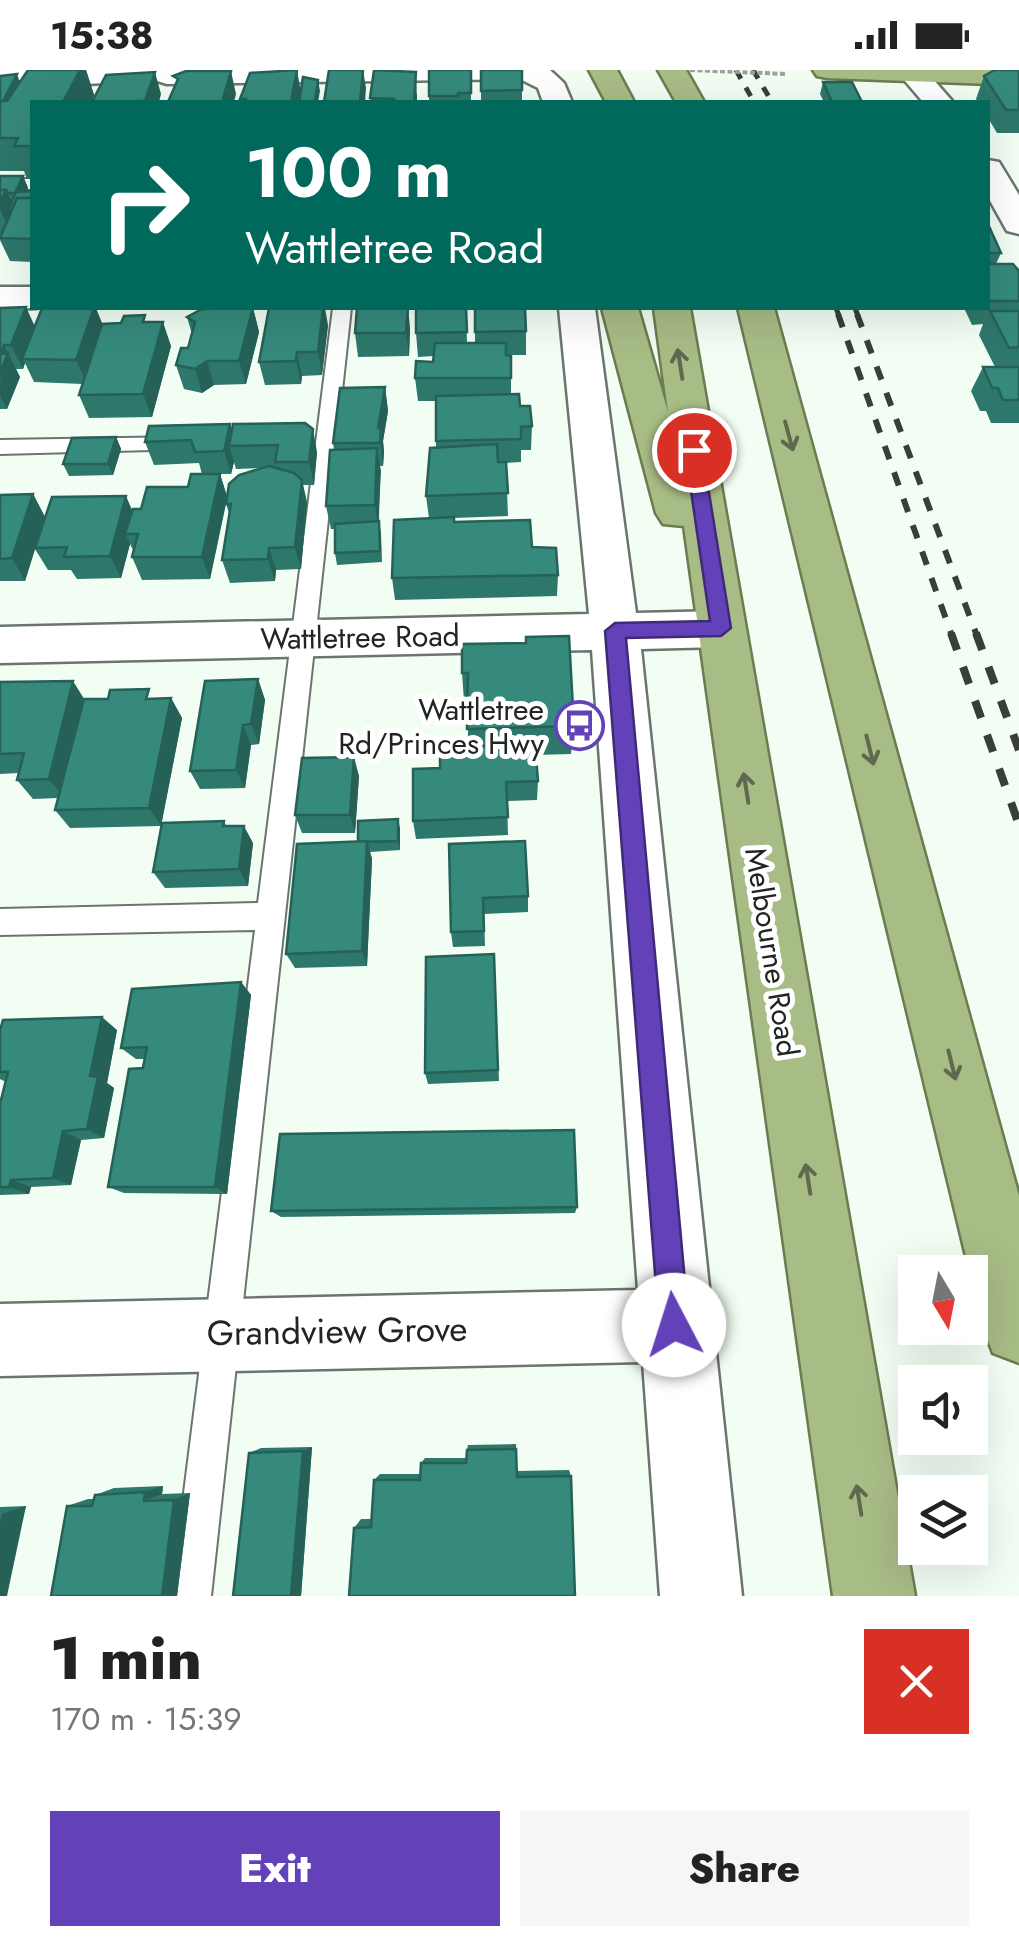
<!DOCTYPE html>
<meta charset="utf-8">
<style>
:root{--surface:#fff;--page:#f6f6f6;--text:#222;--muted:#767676;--accent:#6341b9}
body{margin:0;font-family:Jost,sans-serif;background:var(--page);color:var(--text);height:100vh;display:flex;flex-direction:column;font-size:38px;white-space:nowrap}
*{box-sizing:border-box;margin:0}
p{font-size:32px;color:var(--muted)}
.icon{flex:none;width:55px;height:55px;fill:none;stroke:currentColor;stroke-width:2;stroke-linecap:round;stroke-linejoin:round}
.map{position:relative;height:1526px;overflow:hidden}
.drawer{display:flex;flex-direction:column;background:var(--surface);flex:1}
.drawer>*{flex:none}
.hud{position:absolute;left:30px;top:30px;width:960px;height:210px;border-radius:0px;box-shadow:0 10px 40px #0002;background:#00695c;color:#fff;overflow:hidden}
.needle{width:65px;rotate:170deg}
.controls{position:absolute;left:898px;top:1185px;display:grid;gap:20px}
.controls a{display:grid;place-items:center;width:90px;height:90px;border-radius:0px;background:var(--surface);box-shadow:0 10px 40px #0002;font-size:50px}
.pin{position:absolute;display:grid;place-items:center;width:85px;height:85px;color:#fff;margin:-42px;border:5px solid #fff;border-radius:50%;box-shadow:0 2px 10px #0007}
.me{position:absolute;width:110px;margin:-55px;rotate:355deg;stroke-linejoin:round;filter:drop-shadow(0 0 8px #0008)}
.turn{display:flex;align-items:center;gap:35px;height:210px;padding:0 50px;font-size:45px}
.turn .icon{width:130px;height:130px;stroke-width:2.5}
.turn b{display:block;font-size:70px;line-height:85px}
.round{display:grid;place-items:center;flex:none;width:105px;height:105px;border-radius:0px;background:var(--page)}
.headline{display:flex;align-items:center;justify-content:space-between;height:170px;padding:0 50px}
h1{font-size:60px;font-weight:800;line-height:75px}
.button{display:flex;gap:20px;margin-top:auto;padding:20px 50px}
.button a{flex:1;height:115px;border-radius:0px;background:var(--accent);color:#fff;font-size:40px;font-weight:800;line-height:115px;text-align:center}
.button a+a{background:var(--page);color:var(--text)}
.status{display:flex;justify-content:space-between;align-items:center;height:70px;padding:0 50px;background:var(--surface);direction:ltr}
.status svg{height:28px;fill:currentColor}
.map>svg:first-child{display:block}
</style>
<div class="status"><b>15:38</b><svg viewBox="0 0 49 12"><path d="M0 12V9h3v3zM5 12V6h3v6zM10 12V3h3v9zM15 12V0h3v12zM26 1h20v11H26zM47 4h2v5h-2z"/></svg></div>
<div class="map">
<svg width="1019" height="1526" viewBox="0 0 1019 1526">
<rect width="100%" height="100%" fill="#f2fef4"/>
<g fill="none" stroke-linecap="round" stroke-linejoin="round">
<defs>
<g id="service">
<rect x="0" y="109" width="32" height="10"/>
<polygon points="333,238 351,238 211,1526 171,1526 255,860 0,865 0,839 258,833"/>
<polygon points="183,367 193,374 190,379 0,384 0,370"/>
</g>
<g id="minor">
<polygon points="156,0 550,0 564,13 572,32 543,32 538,18 520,9 167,14 157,11 153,5"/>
<polygon points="903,0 925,0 953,32 923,32 900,5"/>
<polygon points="988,90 999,92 1019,125 1019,164 1007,161 988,127"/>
<polygon points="0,217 32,217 32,238 37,238 0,239"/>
<polygon points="559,238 595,238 636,543 721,541 738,546 745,559 738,572 721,577 641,579 742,1526 660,1526 643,1292 0,1306 0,1234 638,1220 592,580 0,593 0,557 589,544"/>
</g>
<polygon id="tertiary" points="0,0 221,0 217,6 207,8 86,14 0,9"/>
<g id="trunk">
<polygon points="589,0 617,0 634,32 606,32"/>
<polygon points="658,0 686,0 704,32 676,32"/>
<polygon points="813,0 1019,0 1019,15 827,8 817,6"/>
<polygon points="602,238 638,238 668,342 654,238 690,238 915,1526 833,1526 684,456 663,454 656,443"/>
<polygon points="738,238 774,238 1019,1126 1019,1293 993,1283 983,1257"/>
</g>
</defs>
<use href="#service" stroke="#6a756d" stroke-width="4"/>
<use href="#minor" stroke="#6a756d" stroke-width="5"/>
<use href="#tertiary" stroke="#6a756d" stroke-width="5"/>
<use href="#trunk" stroke="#6b7c50" stroke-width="5"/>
<use href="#service" fill="#fff" fill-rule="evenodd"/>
<use href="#minor" fill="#fff" fill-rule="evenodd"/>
<use href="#tertiary" fill="#fff" fill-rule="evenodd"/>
<use href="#trunk" fill="#a8bc86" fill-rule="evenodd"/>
<g stroke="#393e3a" stroke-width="5" stroke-dasharray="10 10" stroke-linecap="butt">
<polyline points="736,0 754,32"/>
<polyline points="753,0 772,32"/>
<polyline points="836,238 839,246"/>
<polyline points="855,238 858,246"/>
</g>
<g stroke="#393e3a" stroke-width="6" stroke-dasharray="14 14" stroke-linecap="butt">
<polyline points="838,244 952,566"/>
<polyline points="857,244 977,566"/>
</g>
<g stroke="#393e3a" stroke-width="8" stroke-dasharray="18 18" stroke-linecap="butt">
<polyline points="951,563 1019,755"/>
<polyline points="976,563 1019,680"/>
</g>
<polyline stroke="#9ba49c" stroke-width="4" stroke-dasharray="5 2.5" stroke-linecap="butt" points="690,0 786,4"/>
</g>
<g fill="#2e776b" fill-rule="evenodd">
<polygon points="28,0 86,0 94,25 91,32 32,32 32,108 27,109 24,101 0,101 0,6 20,12"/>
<rect x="429" y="0" width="42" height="32"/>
<rect x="481" y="0" width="41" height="32"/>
<polygon points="1019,0 1019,63 997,63 988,48 988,32 978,32 976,29 984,6"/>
<polygon points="823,12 862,32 824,32 820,24"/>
<polygon points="417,24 417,32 371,32 370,28"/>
<polygon points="0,106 23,106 28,118 27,121 32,121 32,192 10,191 0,170"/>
<polygon points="988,154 1001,183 996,194 1019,201 1019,353 991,353 986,341 980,341 971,321 983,297 995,297 979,265 983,254 972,255 964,238 988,238"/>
<polygon points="0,238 35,256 147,252 171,276 152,347 89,348 79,325 83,314 34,312 25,293 23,299 16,299 20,307 7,339 0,339"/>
<polygon points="253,238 259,262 246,314 214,315 202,323 184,319 176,295 188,278 192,264 187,247"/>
<polygon points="466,238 467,273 475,273 475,238 526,261 526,285 506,285 511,286 511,324 532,356 531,380 521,380 521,392 506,393 508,446 454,448 454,452 532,477 558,505 557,526 395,530 392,508 429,448 426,426 436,378 436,331 418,331 415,308 433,292 434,286 418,287 416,263"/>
<polygon points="328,255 322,305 302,306 301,314 265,315 259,292"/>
<polygon points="410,258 409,286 358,287 355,263"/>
<polygon points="385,317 388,341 383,371 384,382 383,396 380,396 379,452 381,463 382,492 337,495 335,483 335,459 331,459 326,436 334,380 333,373"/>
<path d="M230 354 232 361 317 382 314 415H303L307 433 301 499 276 500 275 511 230 513 222 490 230 446 226 434 210 509 142 510 132 487 134 482 130 474 121 508 77 509 71 500H48L35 479 25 511H0V425L33 424 45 447 141 439 188 417 202 404 199 393 154 395 145 372ZM234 392 236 399 260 398 227 426 220 404H231Z"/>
<polygon points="116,367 121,379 113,405 69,406 63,394"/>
<polygon points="462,574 574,656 571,684 536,685 538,711 537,730 507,731 508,765 416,769 413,751 440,698 468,677 468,632 464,631 462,603"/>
<polygon points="258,609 265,630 259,674 251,675 245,718 200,719 190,701"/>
<polygon points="0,612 85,629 171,628 182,648 161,756 70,758 55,740 58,728 33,729 17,710 19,703 0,704"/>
<polygon points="359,706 355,763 302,763 295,745"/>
<polygon points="224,751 226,756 253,773 248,816 165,818 153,802"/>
<polygon points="400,758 400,780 370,782 372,789 367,896 295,898 286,884 358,772"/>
<polygon points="449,774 528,826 528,842 484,844 485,876 453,877 451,862"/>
<polygon points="494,884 499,1011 428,1014 425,1003"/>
<polygon points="241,912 251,925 227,1124 124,1123 108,1117 144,989 136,989 121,978"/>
<polygon points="0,960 117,960 107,1013 114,1018 104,1068 81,1070 71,1115 31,1117 29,1124 0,1125 0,1034 6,1012 0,1009"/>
<polygon points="577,1137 575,1143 281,1147 271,1141"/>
<polygon points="516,1374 517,1401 569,1400 571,1406 575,1526 354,1458 361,1449 372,1449 374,1410 380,1404 420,1404 421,1393 425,1388 466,1388 467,1380 468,1375"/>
<polygon points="312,1377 301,1526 233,1526 249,1383 261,1378"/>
<polygon points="163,1416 162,1424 190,1423 177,1526 51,1526 67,1436 88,1429 94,1429 95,1425 114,1418"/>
<polygon points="26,1436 0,1526 0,1437"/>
</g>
<g fill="#256157">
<polygon points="80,0 86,0 94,25 91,32 63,32"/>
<polygon points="297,0 301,23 299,32 291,32"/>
<polygon points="363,0 366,18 365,32 360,32"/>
<polygon points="231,1 236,24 234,32 222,32"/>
<polygon points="155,2 161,24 159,32 145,32"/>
<polygon points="416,2 417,32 414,32"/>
<polygon points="17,4 25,27 0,36"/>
<polygon points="318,10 320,21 318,32 315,32"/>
<polygon points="23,106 28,118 20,135 15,123"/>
<polygon points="6,120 13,135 10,135 14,146 9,159 0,139 0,132"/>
<polygon points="26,237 37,261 22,289 25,293 23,299 11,275"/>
<polygon points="94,238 96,238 104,258 87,314 76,290"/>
<polygon points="253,238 259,262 246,314 239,291"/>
<polygon points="323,238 325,238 328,255 322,305 318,282"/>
<polygon points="408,238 410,258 409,286 406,263"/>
<polygon points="163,252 171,276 152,347 143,324"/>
<polygon points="4,275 20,307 7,339 0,325 1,284"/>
<polygon points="297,282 302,306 301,314 296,291"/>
<polygon points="207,291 214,315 202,323 195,299"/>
<polygon points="385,317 388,341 383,371 384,382 383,396 378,358"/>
<polygon points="230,354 236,376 229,376 234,392 231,404 224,381"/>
<polygon points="313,359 317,382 314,415 309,392"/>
<polygon points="116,367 121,379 113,405 108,394"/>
<polygon points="377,378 381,401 378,457 375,435"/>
<polygon points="220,404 227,427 210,509 202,487"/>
<polygon points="302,410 307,433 301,499 295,477"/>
<polygon points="33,424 45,447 25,511 12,488"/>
<polygon points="126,426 136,449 125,464 130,474 121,508 110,486"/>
<polygon points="269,478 276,500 275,511 268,489"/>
<polygon points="258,609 265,630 259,674 251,654"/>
<polygon points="73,611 86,632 64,728 49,709"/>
<polygon points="171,628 182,648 161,756 149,738"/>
<polygon points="243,655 251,675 245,718 236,700"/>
<polygon points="354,687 359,706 355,763 350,745"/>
<polygon points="398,749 400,758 400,780 398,771"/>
<polygon points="244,756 253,773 248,816 239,799"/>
<polygon points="367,771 372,789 367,896 362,881"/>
<polygon points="241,912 251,925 227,1124 215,1117"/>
<polygon points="102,947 117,960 107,1013 114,1018 104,1068 87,1059 90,1006"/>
<polygon points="63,1061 81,1070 71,1115 53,1108"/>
<polygon points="11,1110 31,1117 29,1124 9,1117"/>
<polygon points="312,1377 301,1526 291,1526 303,1381"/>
<polygon points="163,1416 162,1424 144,1431 145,1422"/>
<polygon points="190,1423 177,1526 162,1526 174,1430"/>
<polygon points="26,1436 7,1526 0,1526 0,1452 2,1444"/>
</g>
<g fill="#358a7c" stroke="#256157" stroke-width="2.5">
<polygon points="28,0 80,0 63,32 32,32 32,76 14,76 18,68 0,68 0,31 7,31"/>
<polygon points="297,0 291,32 245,32 246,29 240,29 250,3"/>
<polygon points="329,0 363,0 360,32 324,32"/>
<polygon points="374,0 416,2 414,32 394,32 394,29 370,28"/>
<polygon points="429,0 471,0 471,23 458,23 458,26 429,26"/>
<polygon points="481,0 522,0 522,20 481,21"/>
<polygon points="995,0 1019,0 1019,40 1006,40 984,6"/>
<polygon points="186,1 231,1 222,32 158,32 168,32 178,9 173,6"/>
<polygon points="155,2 145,31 133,31 132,32 92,32 106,5"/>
<polygon points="17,4 3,31 0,31 0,6"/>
<polygon points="303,7 318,10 315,32 299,32"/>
<polygon points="823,12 852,12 862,32 832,32"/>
<polygon points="0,106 23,106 15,123 8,123 6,120 0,120"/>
<polygon points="0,120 6,120 0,132"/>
<polygon points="32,121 32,128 17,128 14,135 10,135 16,122"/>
<polygon points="17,128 32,128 32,169 0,168"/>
<polygon points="988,154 1001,183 988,183"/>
<polygon points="988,194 1013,194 1019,201 1019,231 988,231"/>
<polygon points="26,237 11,275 4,275 1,284 8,283 0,303 0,238"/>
<polygon points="42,238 94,238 76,290 22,289"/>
<polygon points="253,238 239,291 207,291 195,299 176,295 181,278 188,278 195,252 187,247 202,239"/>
<polygon points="269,238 323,238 318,282 297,282 296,291 259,292"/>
<polygon points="357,238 408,238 406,263 355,263"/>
<polygon points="416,238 466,238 467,262 416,263"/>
<polygon points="475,238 525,238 526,261 475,262"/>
<polygon points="990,241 1019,241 1019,277 1009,278"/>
<polygon points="145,245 143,252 163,252 143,324 79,325 102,254 121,253 124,246"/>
<polygon points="435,273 506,273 506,285 511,286 511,308 415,308 416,291 433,292"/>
<polygon points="983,297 1019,297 1019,330 1003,330 998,318 992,318"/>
<polygon points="385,317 378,358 381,358 380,373 333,373 340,318"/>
<polygon points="519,324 520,336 530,336 532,356 521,357 521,369 436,371 436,326"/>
<polygon points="305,353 313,359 309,392 275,392 278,375 229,376 233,354"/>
<polygon points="230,354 224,381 195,382 191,370 145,372 149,356"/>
<polygon points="116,367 108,394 63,394 72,368"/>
<polygon points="497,374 498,392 506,392 508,423 426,426 430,378"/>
<polygon points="377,378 375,435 326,436 330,380"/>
<polygon points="269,396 294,403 302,410 295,477 269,478 268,489 222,490 231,434 226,434 229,414 239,405"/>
<polygon points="191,404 220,404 202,487 132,487 138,464 125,464 133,439 141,439 147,417 188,417"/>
<polygon points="33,424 12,488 0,489 0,425"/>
<polygon points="126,426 110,486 64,487 67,477 35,478 52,427"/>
<polygon points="454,447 454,452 530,450 532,477 556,478 558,505 392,508 394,450"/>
<polygon points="379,451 380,481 335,483 335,454"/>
<polygon points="569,566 574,656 467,659 468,603 462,603 462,574 526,573 526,567"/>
<polygon points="258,609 251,654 243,655 236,700 190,701 205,611"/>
<polygon points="73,611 49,709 17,710 24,683 0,684 0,612"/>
<polygon points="149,619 146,629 171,628 149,738 55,740 84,629 108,629 110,620"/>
<polygon points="535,674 538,711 506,712 508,747 413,751 413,699 440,698 440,678"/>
<polygon points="354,687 350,745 295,745 302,688"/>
<polygon points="398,749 398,771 358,772 358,751"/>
<polygon points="224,751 223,756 244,756 239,799 153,802 162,753"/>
<polygon points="367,771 362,881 286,884 297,774"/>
<polygon points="525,771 528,826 483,828 484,861 451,862 449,774"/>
<polygon points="494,884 498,1000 425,1003 426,887"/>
<polygon points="241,912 215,1117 108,1117 129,999 143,998 147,977 121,978 132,919"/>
<polygon points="102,947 90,1006 98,1007 87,1059 63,1061 53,1108 11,1110 9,1117 0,1117 0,1034 8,1002 0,1002 0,960 3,950"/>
<polygon points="574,1060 577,1137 271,1141 280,1064"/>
<polygon points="516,1379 517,1407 571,1406 575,1526 349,1526 354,1458 371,1457 374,1410 420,1410 421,1393 466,1393 467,1380"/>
<polygon points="303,1381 291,1526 233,1526 249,1383"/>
<polygon points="145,1422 144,1431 174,1430 162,1526 51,1526 67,1436 92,1436 95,1425"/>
</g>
<defs><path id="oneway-shaft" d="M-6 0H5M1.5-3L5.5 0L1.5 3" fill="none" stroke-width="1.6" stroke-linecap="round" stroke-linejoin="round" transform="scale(2.5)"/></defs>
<g stroke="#5e694f">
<use href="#oneway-shaft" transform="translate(680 294) rotate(-99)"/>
<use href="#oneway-shaft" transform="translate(789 366) rotate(75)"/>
<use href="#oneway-shaft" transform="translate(870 680) rotate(76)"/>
<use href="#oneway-shaft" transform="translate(746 718) rotate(-99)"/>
<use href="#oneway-shaft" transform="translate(952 995) rotate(76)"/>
<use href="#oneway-shaft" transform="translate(808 1109) rotate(-99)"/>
<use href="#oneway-shaft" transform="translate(859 1430) rotate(-99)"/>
</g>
<polygon fill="#6341b9" stroke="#402a78" stroke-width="2.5" points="694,375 702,380 731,558 721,566 626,568 689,1255 685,1266 674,1270 663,1266 659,1255 605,561 615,553 710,551 685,380"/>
<defs>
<symbol id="bus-ring" viewBox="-11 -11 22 22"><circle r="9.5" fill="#fff" stroke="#6341b9" stroke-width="1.5"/><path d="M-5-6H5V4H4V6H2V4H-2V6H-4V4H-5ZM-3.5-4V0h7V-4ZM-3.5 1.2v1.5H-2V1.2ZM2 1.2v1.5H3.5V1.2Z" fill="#6341b9"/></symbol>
</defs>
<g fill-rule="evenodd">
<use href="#bus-ring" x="552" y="628" width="55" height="55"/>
</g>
<g text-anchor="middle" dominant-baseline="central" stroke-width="10" stroke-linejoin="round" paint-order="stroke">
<g font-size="30" fill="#212522" stroke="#fff">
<text transform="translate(360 567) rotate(-1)">Wattletree Road</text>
<text transform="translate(772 882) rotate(81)">Melbourne Road</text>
</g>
<g font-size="30" fill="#212522" stroke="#fff" text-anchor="end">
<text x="544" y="639">Wattletree<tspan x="544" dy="34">Rd/Princes Hwy</tspan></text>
</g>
<g font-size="35" fill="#212522" stroke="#fff">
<text transform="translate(337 1261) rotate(-1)">Grandview Grove</text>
</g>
</g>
</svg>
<div class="controls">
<a><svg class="needle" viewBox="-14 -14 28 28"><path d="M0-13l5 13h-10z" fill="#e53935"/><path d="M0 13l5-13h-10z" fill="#767676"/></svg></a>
<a><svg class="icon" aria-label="sound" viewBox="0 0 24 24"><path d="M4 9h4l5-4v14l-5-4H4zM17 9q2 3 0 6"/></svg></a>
<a><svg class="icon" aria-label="layers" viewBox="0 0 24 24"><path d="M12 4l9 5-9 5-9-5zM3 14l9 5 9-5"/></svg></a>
</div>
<div class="pin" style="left:694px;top:380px;background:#d93025"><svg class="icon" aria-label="arrive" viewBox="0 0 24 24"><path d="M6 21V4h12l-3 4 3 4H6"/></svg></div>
<svg class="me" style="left:674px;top:1255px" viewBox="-20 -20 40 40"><circle r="19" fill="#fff"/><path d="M0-13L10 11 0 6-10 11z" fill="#6341b9"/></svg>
<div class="hud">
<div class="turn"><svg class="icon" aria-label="right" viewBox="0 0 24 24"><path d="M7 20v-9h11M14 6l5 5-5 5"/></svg><div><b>100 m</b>Wattletree Road</div></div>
</div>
</div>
<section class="drawer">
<div class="headline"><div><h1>1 min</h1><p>170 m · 15:39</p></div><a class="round" style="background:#d93025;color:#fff"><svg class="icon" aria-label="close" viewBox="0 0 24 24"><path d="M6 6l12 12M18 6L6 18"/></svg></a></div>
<div class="button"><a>Exit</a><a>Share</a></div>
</section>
